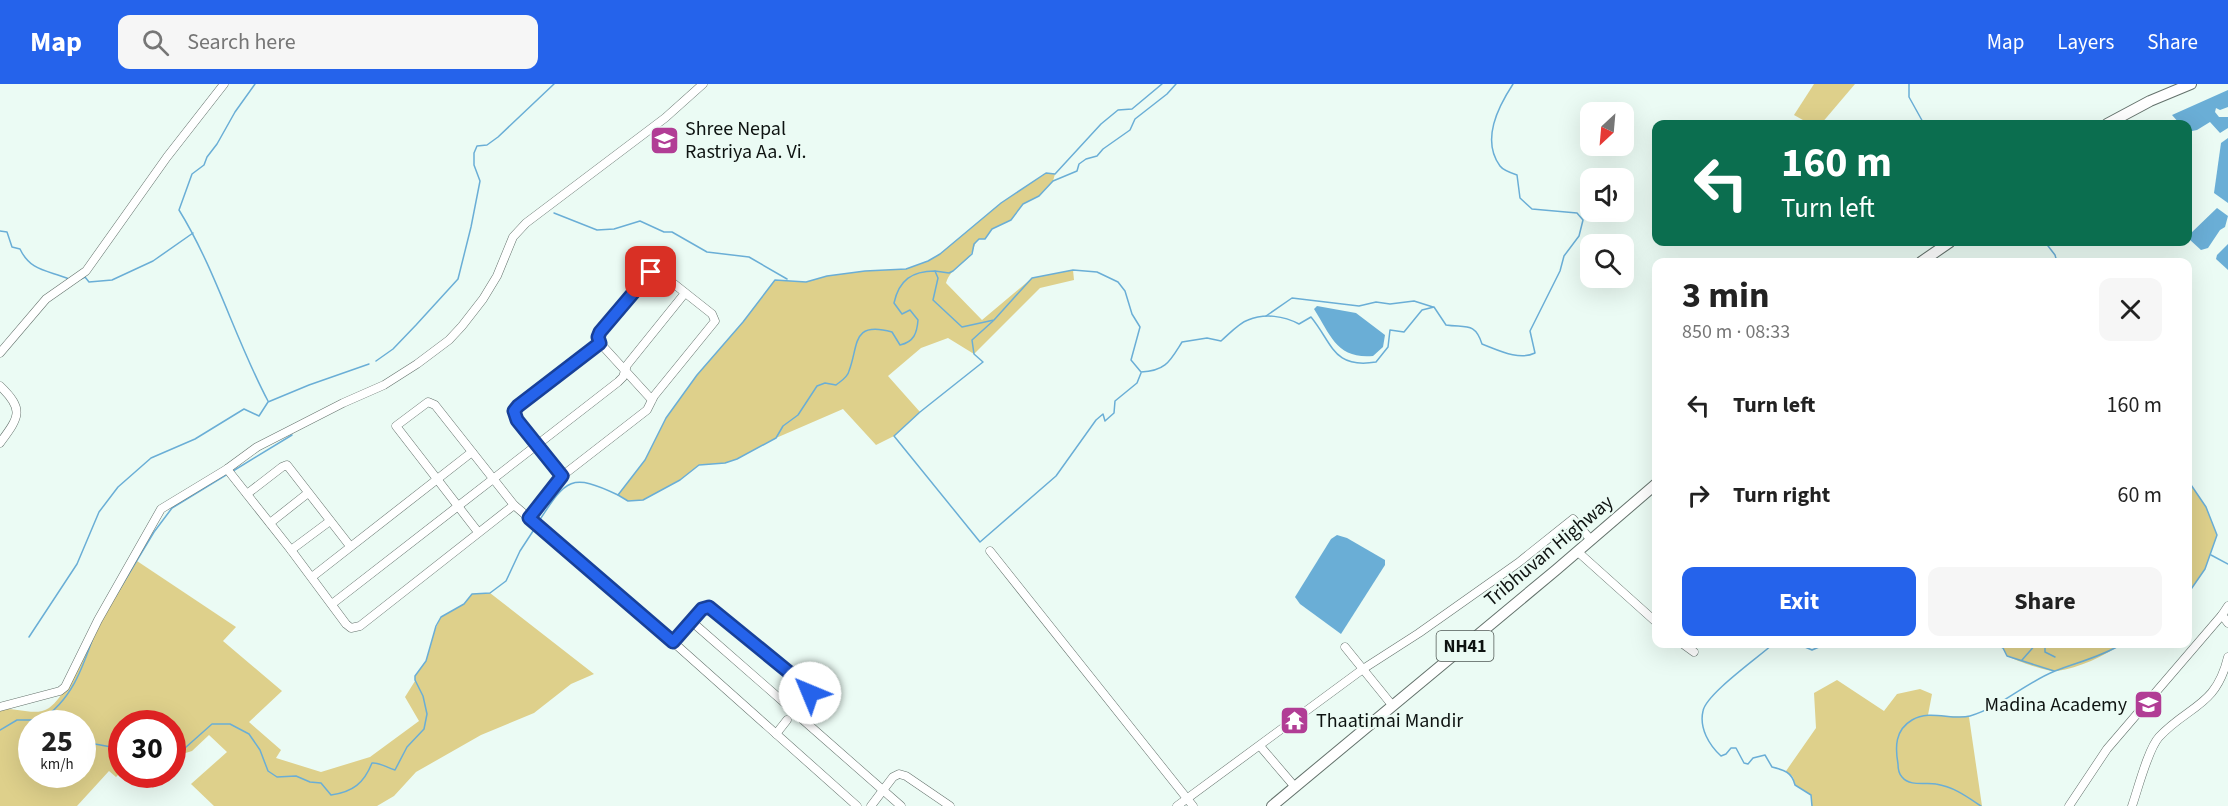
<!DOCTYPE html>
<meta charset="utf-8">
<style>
:root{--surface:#fff;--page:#f6f6f6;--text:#222;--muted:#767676;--accent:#2563eb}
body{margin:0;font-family:"Source Sans 3",sans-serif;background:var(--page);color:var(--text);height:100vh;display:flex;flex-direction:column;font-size:22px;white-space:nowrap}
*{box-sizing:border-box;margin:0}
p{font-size:20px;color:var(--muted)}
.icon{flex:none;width:33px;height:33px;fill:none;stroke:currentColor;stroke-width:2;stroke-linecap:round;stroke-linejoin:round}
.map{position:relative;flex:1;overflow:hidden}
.panel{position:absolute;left:1652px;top:174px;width:540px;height:390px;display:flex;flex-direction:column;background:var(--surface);border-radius:12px;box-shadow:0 6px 24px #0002}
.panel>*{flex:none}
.top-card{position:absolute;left:1652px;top:36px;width:540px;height:126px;border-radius:12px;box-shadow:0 6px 24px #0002;background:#0b6e4f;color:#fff;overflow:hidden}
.needle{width:39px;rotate:206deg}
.tools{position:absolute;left:1580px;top:18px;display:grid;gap:12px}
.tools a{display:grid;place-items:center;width:54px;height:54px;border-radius:12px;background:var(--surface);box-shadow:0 6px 24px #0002;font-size:30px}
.speed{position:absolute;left:18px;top:626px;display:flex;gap:12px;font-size:30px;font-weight:700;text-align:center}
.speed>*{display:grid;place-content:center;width:78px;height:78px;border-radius:50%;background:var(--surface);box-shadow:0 6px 24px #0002;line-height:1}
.speed small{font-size:15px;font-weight:400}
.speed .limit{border:9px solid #d22;background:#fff;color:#111}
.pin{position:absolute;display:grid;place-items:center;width:51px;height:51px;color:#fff;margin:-26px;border-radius:12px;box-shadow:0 3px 9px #0006}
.me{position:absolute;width:66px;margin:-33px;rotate:315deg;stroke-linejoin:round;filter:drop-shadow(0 0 4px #0008)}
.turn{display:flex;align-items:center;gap:21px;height:126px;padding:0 30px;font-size:27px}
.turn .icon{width:78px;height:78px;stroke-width:2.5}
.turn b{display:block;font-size:42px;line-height:51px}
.round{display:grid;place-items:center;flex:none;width:63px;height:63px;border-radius:12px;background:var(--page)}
.headline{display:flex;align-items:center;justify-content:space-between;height:102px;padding:0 30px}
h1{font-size:36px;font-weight:700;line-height:45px}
.button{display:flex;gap:12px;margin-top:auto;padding:12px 30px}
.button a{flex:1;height:69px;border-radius:12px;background:var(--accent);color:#fff;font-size:24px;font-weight:700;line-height:69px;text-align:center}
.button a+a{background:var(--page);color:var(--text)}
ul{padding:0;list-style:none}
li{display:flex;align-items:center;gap:18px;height:90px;padding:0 30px}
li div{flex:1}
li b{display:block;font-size:22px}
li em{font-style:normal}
header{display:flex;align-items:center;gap:36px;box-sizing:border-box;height:84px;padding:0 30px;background:var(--accent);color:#fff}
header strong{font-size:28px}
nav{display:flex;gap:33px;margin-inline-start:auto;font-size:21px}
.search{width:420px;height:54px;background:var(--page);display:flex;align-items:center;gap:15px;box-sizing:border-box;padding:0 21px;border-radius:12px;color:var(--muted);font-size:22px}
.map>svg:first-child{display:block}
</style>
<header>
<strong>Map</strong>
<div class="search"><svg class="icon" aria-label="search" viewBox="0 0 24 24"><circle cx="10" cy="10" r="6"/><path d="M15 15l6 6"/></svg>Search here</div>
<nav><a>Map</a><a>Layers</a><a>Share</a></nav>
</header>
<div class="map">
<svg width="2228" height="722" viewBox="0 0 2228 722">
<rect width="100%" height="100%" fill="#ebfbf4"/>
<g fill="#ded08b" fill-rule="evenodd">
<polygon points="1814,0 1855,0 1821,40 1810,40 1794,31"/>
<path d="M1046 89 1055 90 1053 97 1039 112 1023 120 1011 136 992 145 985 155H979C974 160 975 162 972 168 967 180 952 181 946 199L982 236 1032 194 1073 186 1074 196 1040 204 974 270 948 254 921 264 888 292 920 328 894 352 876 361 843 325 776 354 737 375 725 379 699 381 680 396 643 416 628 417 618 411 645 376 666 334 697 291 743 238 775 196 806 198 827 192 865 187 906 185 928 177 940 170 1001 119Z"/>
<polygon points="2187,395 2206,423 2217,451 2205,485 2187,511"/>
<path d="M134 475 236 543 223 557 282 607 249 638 281 666 276 674 321 688 370 673 419 637 405 613 415 597V592L426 577 435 546 441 533 464 520 472 510 490 509 594 590 571 600 534 629 481 651 416 688 394 712 377 722H214L191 700 227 668 209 651 192 667 179 671 173 679 172 639H122L121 688 116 693 109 687 77 722H0V625C15 623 36 633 49 624 64 613 76 585 84 569 101 538 117 507 134 475ZM32 639H82V690H32Z"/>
<path d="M1996 560H2122C2104 572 2079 584 2057 587 2047 588 2017 577 2007 572L2003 564Z"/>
<polygon points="1837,596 1884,627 1897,610 1920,605 1932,610 1928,631 1969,633 1982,722 1812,722 1811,711 1795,701 1793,693 1786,687 1816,644 1814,609"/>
<polygon points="137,690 164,690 153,704"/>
</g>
<g fill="#6aaed6">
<polygon points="2228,6 2228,23 2220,26 2216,24 2215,28 2219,33 2228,33 2228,44 2220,49 2210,38 2197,46 2187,48 2187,40 2180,40 2172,31"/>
<polygon points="2228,54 2228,119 2214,109 2221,59"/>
<polygon points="2217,124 2228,132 2225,143 2220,146 2208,164 2201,166 2189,155 2190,150"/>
<polygon points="2228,160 2228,186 2216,175 2217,171"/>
<path d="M1317 222 1356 229 1385 251 1383 263 1373 272C1337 275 1331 252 1314 225Z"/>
<polygon points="1337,451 1347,454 1385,476 1385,481 1341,550 1300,520 1295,513 1331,455"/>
</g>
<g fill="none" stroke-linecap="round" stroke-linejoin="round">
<g stroke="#6aaed6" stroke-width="1.5">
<path d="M255 0 235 28 217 60 207 73 204 81 192 90 179 126C216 186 235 255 268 317"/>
<polyline points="1909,0 1909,13 1924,40"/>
<polyline points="554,129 597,146 614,145 640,137 664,148 672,148 707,168 749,173 787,195"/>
<path d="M0 147 7 148 12 163 20 165C31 188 48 186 69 195"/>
<polyline points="2045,158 2055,171 2057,178"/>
<polyline points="935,187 949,189 953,187 972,170 974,160 979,155 985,155 992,145 1011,136 1023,120 1039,112 1053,97 1077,87 1079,80 1086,75 1097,72 1103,65 1130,46 1135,35 1167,10 1176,0"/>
<polyline points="81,195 85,193 89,198 112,196 153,177 193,149"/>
<polyline points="1266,232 1292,214 1359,222 1376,218 1390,220 1414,217 1433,223"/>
<polyline points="993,237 972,256 974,270 983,278 920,328 894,352 980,458 1056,392 1096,336 1103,330 1105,337 1114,329 1115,317 1137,299 1141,289"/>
<polyline points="376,277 393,265 416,241 458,195 471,143 480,97 474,81 474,69 477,62 487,61 498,53 554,0"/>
<polyline points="233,387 292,351"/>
<polyline points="2187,395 2206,423 2217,451 2205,485 2187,511"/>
<path d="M618 411 628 417 643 416 680 396 699 381 725 379 737 375 776 354 783 342 798 331 817 302 825 299 836 301C841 297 848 293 849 287 859 261 851 237 892 248L900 261C914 258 917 249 918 236L910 226 902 230 894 219C899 196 912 187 935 187L938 194 933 216 962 243 994 236 1032 194 1073 186 1097 188 1118 198 1125 207 1132 230 1140 243 1131 276 1141 288C1166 287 1170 277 1182 258L1207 254 1221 257C1229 250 1239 239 1248 236 1265 229 1284 232 1299 240L1311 233C1333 260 1333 285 1376 278L1388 263 1390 246 1404 248 1422 226 1434 223 1446 241C1466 244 1475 238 1482 260 1498 266 1519 277 1535 269L1530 247 1560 187 1564 172 1579 152 1583 136 1577 129 1532 125 1520 114 1517 91C1511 89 1503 86 1500 82 1481 56 1498 23 1513 0"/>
<path d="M539 437C566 396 570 388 618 411L645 376 666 334 697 291 743 238 775 196 806 198 827 192 865 187 906 185 928 177 940 170 1001 119 1046 89 1055 90 1101 40 1118 26 1132 25 1162 0"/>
<polyline points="2211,471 2228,480"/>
<polyline points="115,513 154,448 172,424 226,391"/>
<polyline points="29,553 77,480 99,428 118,403 151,374 195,355 244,325 259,332 268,318 309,301 369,280"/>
<path d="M1773 560C1759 573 1706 610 1703 627 1699 644 1709 661 1721 672L1726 670 1731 664H1736L1744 679 1748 680 1753 674 1765 671 1772 683C1784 686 1792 688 1795 701L1811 711 1812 722"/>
<polyline points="1798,560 1812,566 1826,560"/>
<polyline points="1996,560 2003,564 2007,572 2054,587"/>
<polyline points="2045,560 2045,568 2055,573"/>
<polyline points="2022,576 2036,560"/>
<path d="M40 636C71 618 83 583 94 551"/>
<polyline points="0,646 17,636 40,636 43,639"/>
<path d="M172 662 185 664 212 640H230L249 650 260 666 268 687 277 693 296 692 310 698 321 699 331 711C353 708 364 699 372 679 380 678 387 684 395 686L407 663 424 645 427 630 423 612 415 596V592L426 577 436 542 441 533 464 520 472 510 490 509 506 497 520 467 535 444"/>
<polyline points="82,663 95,660 122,665"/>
<path d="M1981 722C1966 712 1954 703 1936 700 1926 698 1910 703 1902 693 1899 690 1898 684 1898 680 1895 663 1895 646 1912 636 1930 625 1952 637 1970 632 2001 623 2025 599 2055 587 2078 578 2101 573 2122 560"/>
</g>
<defs>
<g id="minor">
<polyline points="0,269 46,215 86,187 167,73 224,0"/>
<path d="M0 302C25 326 19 333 0 359"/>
<polyline points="227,385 291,466 346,540 351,544 360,542 514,421"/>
<polyline points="562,392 517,336 514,327 518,322 600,259"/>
<polyline points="247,410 282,383 287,381 350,462"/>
<polyline points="529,434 562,392 647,326 654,312 715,237 712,230 659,188 651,188 600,248 598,253 600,259 652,316"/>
<polyline points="270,439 308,409"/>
<polyline points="478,448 396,342 428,318 435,321 514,421 673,558 857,722"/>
<polyline points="291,466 330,437"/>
<polyline points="990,467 1193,722"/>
<polyline points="1578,468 1656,538"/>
<polyline points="312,493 472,368"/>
<polyline points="332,520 618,298 623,293 627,281 685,209"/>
<polyline points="2228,522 2222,531 2228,539"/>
<polyline points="691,537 787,621"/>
<polyline points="673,558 702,525 709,523 714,525 807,603 810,609 801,621"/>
<polyline points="1683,560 1694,568"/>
<polyline points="1345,563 1392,621"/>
<polyline points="0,623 60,607 65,603 98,536 161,425 227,385 257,363 343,319 384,301 417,280 449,256 462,242 483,215 497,192 513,153 526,139 665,34 703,0"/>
<polyline points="802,635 901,722"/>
<polyline points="776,650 787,636"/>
<polyline points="1260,662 1295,703"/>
<polyline points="871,722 893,693 899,690 906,692 950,722"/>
<polyline points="1177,722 1363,585 1419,549 1518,479 1573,435 1591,456"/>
<polyline points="2069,722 2107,665 2222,531"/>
<path d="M2132 722C2138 705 2148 665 2159 653 2189 621 2216 623 2228 573"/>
</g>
<g id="highway">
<polyline points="2107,40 2150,17 2191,0"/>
<polyline points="1921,178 1950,158"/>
<polyline points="1272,722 1556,486 1656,400"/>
</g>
</defs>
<use href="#minor" stroke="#64726c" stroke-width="9"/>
<use href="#highway" stroke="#64726c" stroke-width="12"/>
<use href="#minor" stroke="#fff" stroke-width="8"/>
<use href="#highway" stroke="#fff" stroke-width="10"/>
</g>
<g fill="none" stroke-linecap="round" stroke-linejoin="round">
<defs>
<polyline id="route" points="651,188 600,248 598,253 600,259 518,322 514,327 517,336 562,392 529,434 673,558 702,525 709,523 807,603 810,609"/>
</defs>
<use href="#route" stroke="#184099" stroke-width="15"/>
<use href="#route" stroke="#2563eb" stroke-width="10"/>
</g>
<defs>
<symbol id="school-square" viewBox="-11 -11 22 22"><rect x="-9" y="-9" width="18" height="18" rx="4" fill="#b13d95" stroke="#ebfbf4"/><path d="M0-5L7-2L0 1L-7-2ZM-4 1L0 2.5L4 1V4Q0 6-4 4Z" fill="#fff"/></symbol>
<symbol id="temple-square" viewBox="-11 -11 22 22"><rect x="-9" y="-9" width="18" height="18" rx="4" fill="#b13d95" stroke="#ebfbf4"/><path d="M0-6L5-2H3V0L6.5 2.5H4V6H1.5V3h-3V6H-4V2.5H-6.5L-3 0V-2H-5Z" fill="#fff"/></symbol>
</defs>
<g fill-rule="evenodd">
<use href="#school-square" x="648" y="40" width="33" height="33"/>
<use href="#school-square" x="2132" y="604" width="33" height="33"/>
<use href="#temple-square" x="1278" y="620" width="33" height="33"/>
</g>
<g text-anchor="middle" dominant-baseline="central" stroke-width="4.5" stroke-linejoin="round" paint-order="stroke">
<rect fill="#ebfbf4" stroke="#505955" stroke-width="1.5" x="1436.5" y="547" width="57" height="30" rx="4.5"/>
<g font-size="18" font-weight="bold" fill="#0e1311">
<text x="1465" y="562">NH41</text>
</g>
<g font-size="20" fill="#0e1311" stroke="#ebfbf4" text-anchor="start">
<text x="685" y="45">Shree Nepal<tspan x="685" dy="23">Rastriya Aa. Vi.</tspan></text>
<text x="2127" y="621" text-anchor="end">Madina Academy</text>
<text x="1316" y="637">Thaatimai Mandir</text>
</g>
<g font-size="20" fill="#0e1311" stroke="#ebfbf4">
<text transform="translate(1549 467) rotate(-40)">Tribhuvan Highway</text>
</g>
</g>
</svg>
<div class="tools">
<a><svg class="needle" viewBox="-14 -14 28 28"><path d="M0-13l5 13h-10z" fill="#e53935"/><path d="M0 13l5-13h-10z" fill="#767676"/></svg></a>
<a><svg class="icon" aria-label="sound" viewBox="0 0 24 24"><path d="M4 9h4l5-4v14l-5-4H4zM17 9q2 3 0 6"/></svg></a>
<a><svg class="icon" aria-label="search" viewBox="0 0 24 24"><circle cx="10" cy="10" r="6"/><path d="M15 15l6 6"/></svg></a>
</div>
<div class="speed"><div>25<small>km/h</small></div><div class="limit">30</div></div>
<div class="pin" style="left:651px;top:188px;background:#d93025"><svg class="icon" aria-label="arrive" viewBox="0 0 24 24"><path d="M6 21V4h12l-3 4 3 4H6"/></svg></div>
<svg class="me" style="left:810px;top:609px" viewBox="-20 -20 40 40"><circle r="19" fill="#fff"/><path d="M0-13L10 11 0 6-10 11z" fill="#2563eb"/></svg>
<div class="top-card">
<div class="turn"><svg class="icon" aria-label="left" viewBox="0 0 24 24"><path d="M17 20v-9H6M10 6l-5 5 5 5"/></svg><div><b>160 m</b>Turn left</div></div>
</div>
<section class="panel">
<div class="headline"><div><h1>3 min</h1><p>850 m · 08:33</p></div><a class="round"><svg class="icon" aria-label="close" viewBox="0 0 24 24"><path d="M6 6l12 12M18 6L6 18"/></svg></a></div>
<ul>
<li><svg class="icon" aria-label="left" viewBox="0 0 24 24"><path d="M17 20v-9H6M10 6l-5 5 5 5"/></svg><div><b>Turn left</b></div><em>160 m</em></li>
<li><svg class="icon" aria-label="right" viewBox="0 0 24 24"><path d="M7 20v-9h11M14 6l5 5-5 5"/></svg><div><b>Turn right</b></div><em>60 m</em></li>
</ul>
<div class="button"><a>Exit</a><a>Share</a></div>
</section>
</div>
